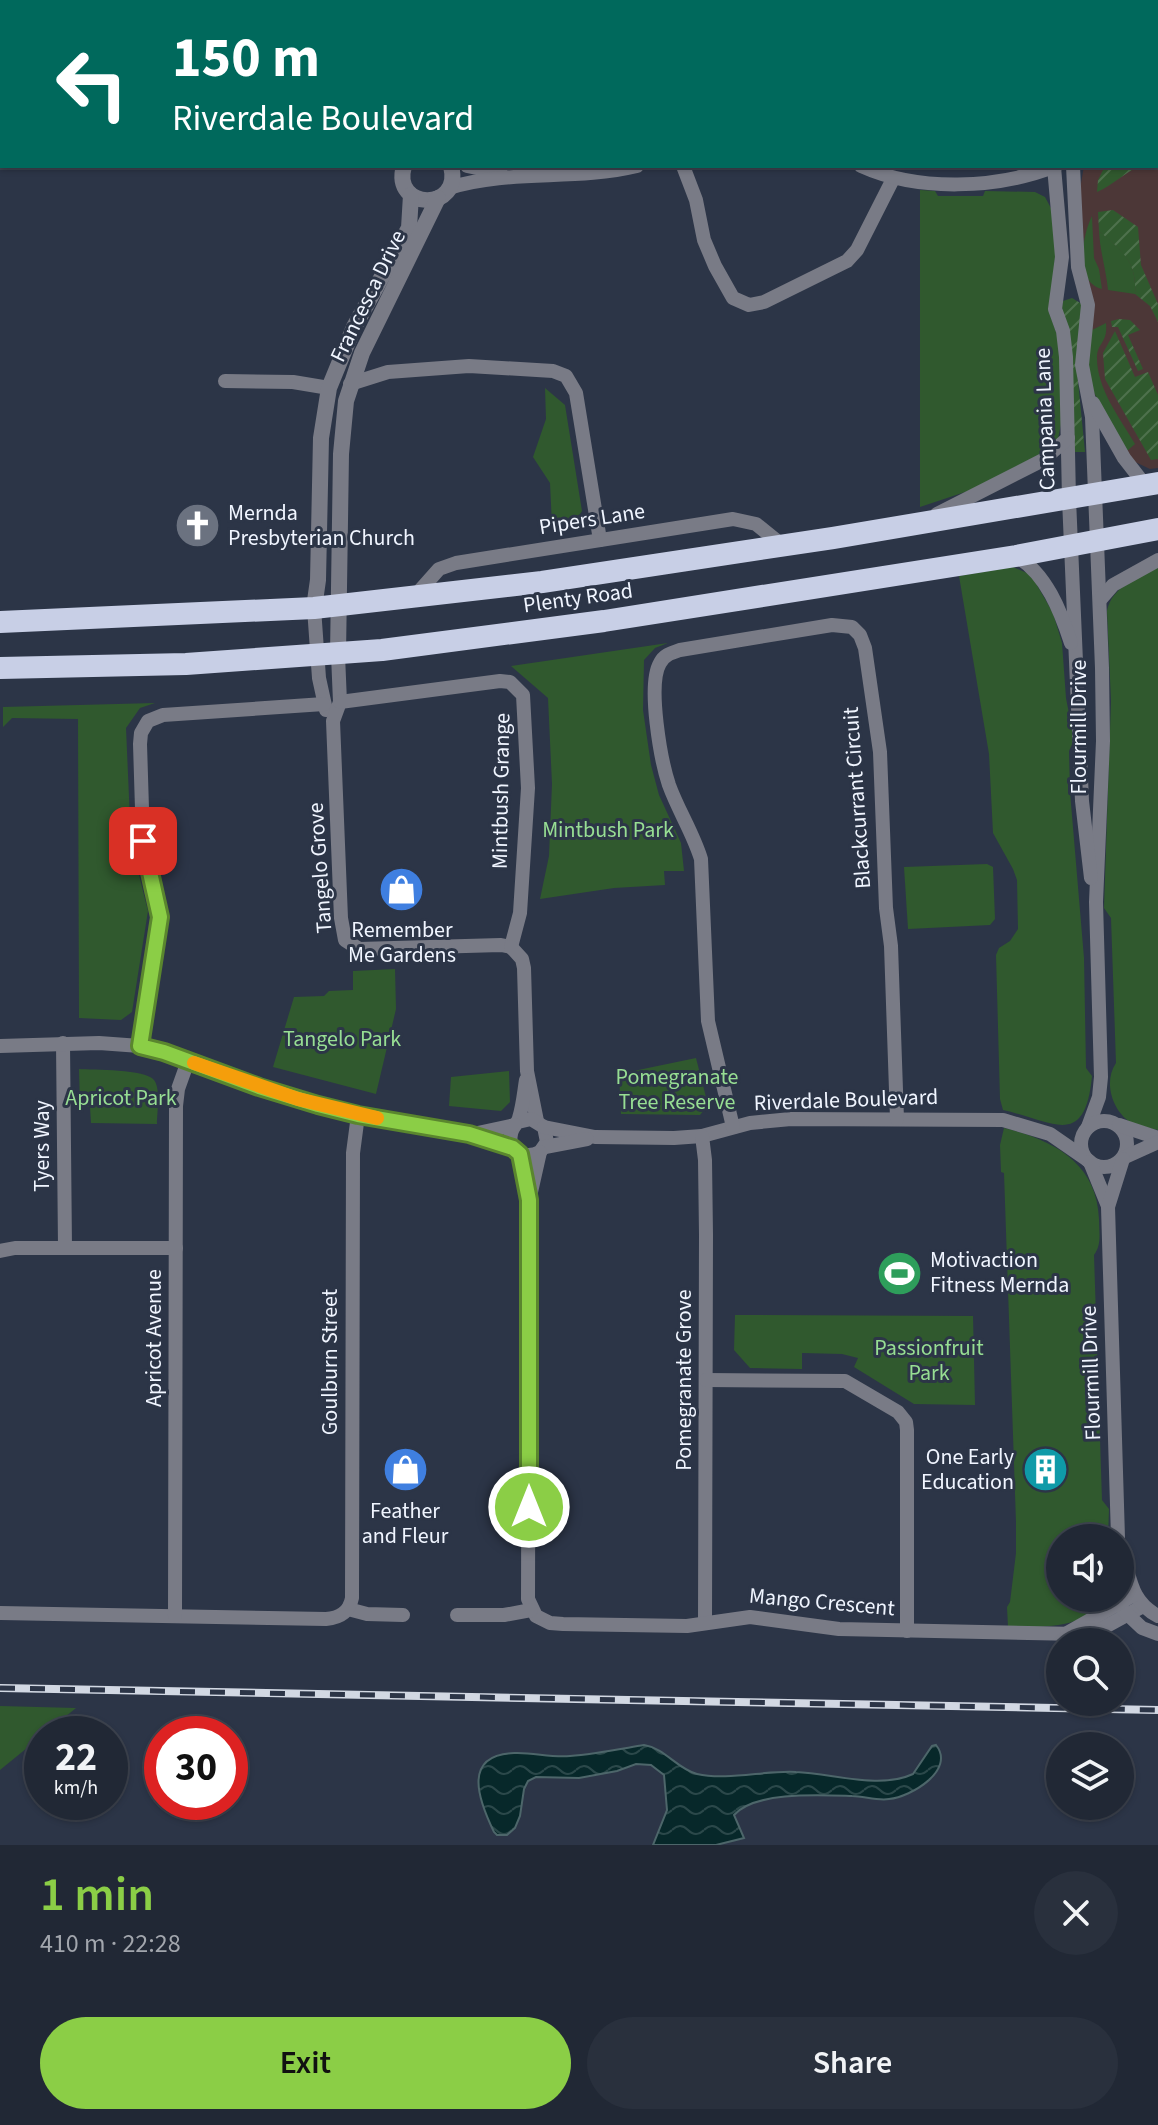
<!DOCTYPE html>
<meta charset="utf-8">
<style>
:root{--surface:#212835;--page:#29303d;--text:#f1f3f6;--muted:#a2a6ad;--line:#3e4450;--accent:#8bce46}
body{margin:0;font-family:"Source Sans 3",sans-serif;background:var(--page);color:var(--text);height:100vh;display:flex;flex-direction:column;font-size:30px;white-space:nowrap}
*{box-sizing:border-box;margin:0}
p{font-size:26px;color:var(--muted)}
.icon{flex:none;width:44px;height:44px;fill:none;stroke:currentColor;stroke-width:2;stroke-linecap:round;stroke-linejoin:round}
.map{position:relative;height:1845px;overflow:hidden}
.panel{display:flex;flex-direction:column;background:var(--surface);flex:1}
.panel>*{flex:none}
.top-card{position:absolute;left:0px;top:0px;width:1158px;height:168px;box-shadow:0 2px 6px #0004,0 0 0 2px var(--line);background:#00695c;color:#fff;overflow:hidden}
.fabs{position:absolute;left:1046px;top:1524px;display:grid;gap:16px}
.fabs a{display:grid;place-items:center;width:88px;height:88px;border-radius:50%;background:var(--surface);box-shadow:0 2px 6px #0004,0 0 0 2px var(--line);font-size:40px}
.speed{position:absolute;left:24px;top:1716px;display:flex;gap:16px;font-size:40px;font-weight:700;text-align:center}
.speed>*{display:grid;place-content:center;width:104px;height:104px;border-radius:50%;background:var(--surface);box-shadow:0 2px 6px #0004,0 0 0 2px var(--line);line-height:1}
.speed small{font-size:20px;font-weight:400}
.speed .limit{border:12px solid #d22;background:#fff;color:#111}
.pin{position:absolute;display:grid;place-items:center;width:68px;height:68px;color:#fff;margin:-34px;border-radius:16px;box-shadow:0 4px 12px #0006}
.me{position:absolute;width:88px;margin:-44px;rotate:0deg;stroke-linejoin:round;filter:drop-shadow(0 0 6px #0008)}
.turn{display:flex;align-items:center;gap:28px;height:168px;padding:0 40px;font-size:36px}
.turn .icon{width:104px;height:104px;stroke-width:2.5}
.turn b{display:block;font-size:56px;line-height:68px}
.round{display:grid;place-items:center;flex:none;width:84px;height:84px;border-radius:42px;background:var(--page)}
.headline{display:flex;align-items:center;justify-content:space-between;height:136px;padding:0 40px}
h1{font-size:48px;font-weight:600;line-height:60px;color:var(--accent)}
.button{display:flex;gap:16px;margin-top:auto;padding:16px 40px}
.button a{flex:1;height:92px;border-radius:48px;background:var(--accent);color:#111;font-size:32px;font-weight:600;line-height:92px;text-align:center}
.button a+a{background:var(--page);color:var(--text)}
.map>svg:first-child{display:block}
</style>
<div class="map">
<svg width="1158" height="1845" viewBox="0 0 1158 1845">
<defs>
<pattern id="garden-furrows" width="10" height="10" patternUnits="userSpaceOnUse" patternTransform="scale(2)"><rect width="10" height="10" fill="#30592e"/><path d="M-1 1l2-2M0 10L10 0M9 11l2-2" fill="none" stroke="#4e714d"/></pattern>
<pattern id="water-waves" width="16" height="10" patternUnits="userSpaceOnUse" patternTransform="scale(2)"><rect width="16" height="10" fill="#07282a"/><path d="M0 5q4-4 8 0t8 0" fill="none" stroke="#2b484a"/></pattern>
</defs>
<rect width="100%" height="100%" fill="#2c3547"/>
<polygon fill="#4c3737" points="1158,88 1158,468 1150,469 1133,461 1093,391 1080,189 1084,166 1156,166"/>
<g fill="#30592e">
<polygon points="705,0 1073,0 706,2"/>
<polygon points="920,190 935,191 938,196 983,196 985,191 1035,192 1045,197 1052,210 1057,242 1049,312 1060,343 1062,419 1058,439 1050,449 971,490 920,507"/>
<path d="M1092 216 1094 258 1099 269 1102 289C1074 282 1082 236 1092 216Z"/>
<path d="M1099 231C1122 250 1137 261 1135 294L1108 290C1106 269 1100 252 1099 231Z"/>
<path d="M1106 323C1108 344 1097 342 1097 358 1097 389 1120 418 1135 444L1127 451 1093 391 1087 370 1092 330Z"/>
<polygon points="545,388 565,405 582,511 575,522 552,525 550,483 533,457 546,419"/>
<path d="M1013 567 1027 573 1034 580 1053 613 1062 643 1066 698 1074 740 1069 751 1070 792 1084 958 1086 1068 1092 1076C1085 1150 1053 1121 1003 1110L1000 1099 996 955 999 948 1010 941 1018 929 1017 880 1013 869 993 833 989 754 959 576Z"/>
<path d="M1158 567V1130C1150 1128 1141 1128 1133 1124 1112 1112 1103 1082 1116 1063L1111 918 1104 908 1111 701 1107 611C1112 586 1138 578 1158 567Z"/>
<polygon points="668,643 655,648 644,660 643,710 651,765 659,795 681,843 684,871 664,871 665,885 614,888 540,899 549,856 552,784 548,698 511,666"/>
<polygon points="155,703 140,708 126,728 131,843 148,911 132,1012 121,1020 79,1018 78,719 12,718 3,727 3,707"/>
<polygon points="987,864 993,867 995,919 990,925 908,929 904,867"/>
<polygon points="395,969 396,1009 376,1094 273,1067 294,997 324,996 329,991 353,990 353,971"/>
<polygon points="696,1058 708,1105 700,1115 621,1114 619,1074"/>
<path d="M79 1069C93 1070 146 1069 154 1080 161 1089 157 1113 157 1124L91 1123 90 1107H80Z"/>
<polygon points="509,1071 510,1102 501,1111 449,1106 451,1077"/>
<path d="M1004 1128C1054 1140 1097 1163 1099 1219 1099 1232 1102 1244 1094 1255L1102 1500 1109 1509 1108 1538H1060V1598H1104C1085 1630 1041 1627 1008 1627L1007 1607 1010 1602 1016 1553V1522L1004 1173 1001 1172 1000 1145Z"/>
<polygon points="735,1315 973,1316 975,1405 914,1404 854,1367 858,1358 842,1354 802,1353 802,1369 750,1368 734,1350"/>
<polygon points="0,1706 76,1708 0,1770"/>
</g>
<g fill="url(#garden-furrows)">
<path d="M1105 166H1140C1124 173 1113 185 1097 192L1098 180Z"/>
<path d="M1113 210 1138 227 1141 265 1158 304V322L1150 306 1135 294C1137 261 1122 251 1099 231L1098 212Z"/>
<polygon points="1072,298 1082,304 1076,361 1085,452 1074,452 1062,306 1063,301"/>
<polygon points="1119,319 1130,320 1140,330 1128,335 1143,369 1138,371 1118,327 1112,327 1111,321"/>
<polygon points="1115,331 1135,377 1148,372 1158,395 1158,459 1151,460 1105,379 1103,353"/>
</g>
<path fill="url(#water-waves)" stroke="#4d666a" stroke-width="2" d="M644 1745C665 1748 677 1769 697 1774 727 1781 766 1770 796 1772 832 1773 879 1790 913 1774L932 1746 936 1745C956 1770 911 1797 889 1799 877 1801 864 1796 852 1796 821 1795 755 1791 734 1815L744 1838 716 1845H653L667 1810 664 1775 651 1765 636 1764 617 1771 579 1778 536 1777 528 1781 524 1789 520 1816 515 1828 507 1835H497L494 1832C479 1801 461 1755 514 1753 533 1752 551 1758 570 1756 595 1754 620 1749 644 1745Z"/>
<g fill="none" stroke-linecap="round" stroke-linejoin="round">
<g stroke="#797b86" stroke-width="14">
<polyline points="664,0 664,2"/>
<polyline points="167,2 167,0"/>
<polyline points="1156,78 1158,76"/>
<polyline points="0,155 2,155"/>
<polyline points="467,166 501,173"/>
<polyline points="683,166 696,200 704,240 715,266 733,298 749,305 764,302 847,261 857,250 893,179"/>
<path d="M861 166C918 192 997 189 1056 166"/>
<polyline points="1073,166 1078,267 1088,305 1082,365 1092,417 1102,668 1103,741 1096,902 1101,1077 1099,1097 1088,1127"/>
<polyline points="1054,167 1062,257 1055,309 1063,331 1066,357 1069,499 1082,801 1091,878"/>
<path d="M449 188C510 169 574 181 637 166"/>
<polyline points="225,381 293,382 329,388"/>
<polyline points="350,384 388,372 469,366 553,371 566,376 576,393 600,540"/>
<polyline points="1093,403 1124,458 1145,485"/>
<polyline points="937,514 1043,460 1068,438"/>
<path d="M1016 556C1046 573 1061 612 1071 643"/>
<polyline points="415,596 439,569 456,563 733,519 756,524 782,545"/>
<polyline points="1100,600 1113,585 1158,560"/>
<polyline points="314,608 319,678 326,710"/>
<polyline points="338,655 340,702 333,721 341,918 345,940 359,949 501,945 511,947"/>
<polyline points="340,702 500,681 510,682 523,695 528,788 520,913 511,947"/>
<polyline points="511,947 522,959 524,968 527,1071 537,1121"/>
<polyline points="63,1043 65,1248"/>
<polyline points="0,1046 99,1043 140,1046 164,1052 298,1099 358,1115 469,1134 513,1148"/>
<polyline points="140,1046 160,917 143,841 140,744 141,733 148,721 163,715 324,704"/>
<circle cx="1104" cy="1144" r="23"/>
<path d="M518 1122 531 1119 544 1127 547 1142 540 1152C526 1159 507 1153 511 1134 512 1127 518 1123 519 1118 523 1105 524 1092 526 1080"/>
<polyline points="1119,1125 1158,1138"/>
<polyline points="544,1127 595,1137 674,1138 702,1136 750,1123 791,1119 1003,1120 1050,1134 1089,1161"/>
<path d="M733 1127 708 1021 701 859C693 833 678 810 669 785 661 761 647 685 660 663 664 655 671 653 680 650L832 625 852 627 860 635 865 648 880 752 886 908 891 946 897 1119"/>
<polyline points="473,1134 515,1125"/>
<polyline points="702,1136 705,1160 706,1235 705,1623"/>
<polyline points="545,1147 587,1139"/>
<polyline points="520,1154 529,1200 528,1599 536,1616 550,1623 563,1624 687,1626 750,1617 839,1629 1077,1634 1101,1629 1143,1606"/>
<polyline points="1123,1158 1158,1142"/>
<polyline points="1090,1162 1108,1206"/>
<polyline points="531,1192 540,1152"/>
<polyline points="0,1251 15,1248 176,1248"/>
<polyline points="706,1380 845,1381 898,1412 906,1422 907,1430 907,1631"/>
<polyline points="1118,1538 1108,1207 1123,1159"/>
<path d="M1120 1547C1131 1575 1128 1600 1158 1616"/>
<polyline points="348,1609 367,1614 403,1615"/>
<polyline points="1123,1610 1142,1628 1158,1634"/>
<path d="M0 1613 326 1619C339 1618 349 1613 352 1598L353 1153 358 1115"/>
<polyline points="457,1615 504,1615 531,1610"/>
<polyline points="175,1616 176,1106 178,1089 188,1061"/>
<polyline points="1067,1633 1134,1595"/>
</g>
<g stroke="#797b86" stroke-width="16">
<polyline points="396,0 397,2"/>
<path d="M404 166C391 211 463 212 451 166"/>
<polyline points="314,608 318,580 321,438 329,388 354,327 409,228 411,195"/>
<polyline points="338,655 341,454 346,401 362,353 438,198"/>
</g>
<g stroke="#c8cfe6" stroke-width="22">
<polyline points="0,622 314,608 542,582 833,538 1158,483"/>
<polyline points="0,668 186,664 382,650 604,621 1016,556 1158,529"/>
</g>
<defs>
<polyline id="rail" points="0,1688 1158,1710"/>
</defs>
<use href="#rail" stroke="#d2d8e3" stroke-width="8"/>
<use href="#rail" stroke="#2c3547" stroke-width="5" stroke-dasharray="15" stroke-linecap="butt"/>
</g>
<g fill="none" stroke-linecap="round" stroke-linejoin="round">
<defs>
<polyline id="route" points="143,841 160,917 140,1046 164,1052 259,1087 318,1105 358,1115 469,1134 513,1148 520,1154 529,1200 529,1507"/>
</defs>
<use href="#route" stroke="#5a862e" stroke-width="20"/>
<use href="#route" stroke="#8bce46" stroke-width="14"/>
<polyline stroke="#f59e0b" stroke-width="14" points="194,1063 298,1099 377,1118"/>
</g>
<defs>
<symbol id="church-disc" viewBox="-11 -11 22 22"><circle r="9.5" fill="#6b7280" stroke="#2c3547"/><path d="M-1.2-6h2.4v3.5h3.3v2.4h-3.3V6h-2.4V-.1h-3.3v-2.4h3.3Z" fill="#fff"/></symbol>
<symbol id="shop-disc" viewBox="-11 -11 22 22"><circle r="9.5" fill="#3f7fe0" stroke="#2c3547"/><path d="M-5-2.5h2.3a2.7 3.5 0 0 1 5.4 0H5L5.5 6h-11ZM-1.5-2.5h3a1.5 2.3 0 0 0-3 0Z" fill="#fff"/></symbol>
<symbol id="stadium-disc" viewBox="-11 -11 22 22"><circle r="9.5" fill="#2e9e5b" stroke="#2c3547"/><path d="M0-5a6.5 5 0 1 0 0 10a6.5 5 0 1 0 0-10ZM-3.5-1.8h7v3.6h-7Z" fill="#fff"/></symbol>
<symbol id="building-disc" viewBox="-11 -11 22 22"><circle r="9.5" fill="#0f9aa8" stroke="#2c3547"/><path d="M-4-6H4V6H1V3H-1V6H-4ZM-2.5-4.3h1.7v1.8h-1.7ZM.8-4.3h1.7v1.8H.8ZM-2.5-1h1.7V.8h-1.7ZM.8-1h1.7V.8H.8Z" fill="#fff"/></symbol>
</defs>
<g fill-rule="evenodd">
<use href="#church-disc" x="172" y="500" width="51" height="51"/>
<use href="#shop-disc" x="376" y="864" width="51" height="51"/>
<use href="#stadium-disc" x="874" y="1248" width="51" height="51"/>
<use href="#shop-disc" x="380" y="1444" width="51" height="51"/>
<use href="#building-disc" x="1020" y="1444" width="51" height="51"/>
</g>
<g text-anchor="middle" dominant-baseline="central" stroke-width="6" stroke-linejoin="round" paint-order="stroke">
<g font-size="22" fill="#f0f5ff" stroke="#2c3547">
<text transform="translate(368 296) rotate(-64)">Francesca Drive</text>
<text transform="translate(1045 419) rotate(-92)">Campania Lane</text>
<text transform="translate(592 519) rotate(-9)">Pipers Lane</text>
<text transform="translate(578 598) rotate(-8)">Plenty Road</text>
<text transform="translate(1079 727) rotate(-90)">Flourmill Drive</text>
<text transform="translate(501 791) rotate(-89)">Mintbush Grange</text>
<text transform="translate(857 798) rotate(-94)">Blackcurrant Circuit</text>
<text transform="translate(320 868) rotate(-94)">Tangelo Grove</text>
<text transform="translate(846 1100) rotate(-2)">Riverdale Boulevard</text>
<text transform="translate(42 1146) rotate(-90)">Tyers Way</text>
<text transform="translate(154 1338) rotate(-90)">Apricot Avenue</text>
<text transform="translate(330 1362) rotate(-90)">Goulburn Street</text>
<text transform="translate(1091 1373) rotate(-92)">Flourmill Drive</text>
<text transform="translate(684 1380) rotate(-90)">Pomegranate Grove</text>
<text transform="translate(822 1602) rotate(5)">Mango Crescent</text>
</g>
<g font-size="22" fill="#f0f5ff" stroke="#2c3547" text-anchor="start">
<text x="228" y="513">Mernda<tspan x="228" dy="25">Presbyterian Church</tspan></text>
<text x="402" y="930" text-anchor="middle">Remember<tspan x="402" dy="25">Me Gardens</tspan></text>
<text x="930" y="1260">Motivaction<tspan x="930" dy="25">Fitness Mernda</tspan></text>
<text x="1014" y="1457" text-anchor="end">One Early<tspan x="1014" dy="25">Education</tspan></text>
<text x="405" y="1511" text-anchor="middle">Feather<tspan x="405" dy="25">and Fleur</tspan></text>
</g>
<g font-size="22" fill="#97de93" stroke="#2c3547">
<text x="608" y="830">Mintbush Park</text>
<text x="342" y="1039">Tangelo Park</text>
<text x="677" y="1077">Pomegranate<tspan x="677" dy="25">Tree Reserve</tspan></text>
<text x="121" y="1098">Apricot Park</text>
<text x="929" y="1348">Passionfruit<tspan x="929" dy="25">Park</tspan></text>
</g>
</g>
</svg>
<div class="fabs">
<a><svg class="icon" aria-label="sound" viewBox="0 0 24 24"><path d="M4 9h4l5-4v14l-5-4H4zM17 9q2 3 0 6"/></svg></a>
<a><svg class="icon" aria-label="search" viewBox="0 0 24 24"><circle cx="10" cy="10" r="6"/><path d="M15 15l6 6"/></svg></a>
<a><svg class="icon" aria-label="layers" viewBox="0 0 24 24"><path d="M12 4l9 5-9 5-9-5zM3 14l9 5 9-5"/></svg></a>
</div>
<div class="speed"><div>22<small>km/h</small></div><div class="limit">30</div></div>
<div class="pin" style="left:143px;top:841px;background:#d93025"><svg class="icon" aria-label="arrive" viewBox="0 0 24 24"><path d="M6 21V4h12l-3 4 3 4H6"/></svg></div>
<svg class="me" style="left:529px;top:1507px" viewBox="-20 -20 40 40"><circle r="17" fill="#8bce46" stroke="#fff" stroke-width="3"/><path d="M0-11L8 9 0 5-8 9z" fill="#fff"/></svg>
<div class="top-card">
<div class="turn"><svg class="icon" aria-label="left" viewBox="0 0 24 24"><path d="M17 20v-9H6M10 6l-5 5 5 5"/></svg><div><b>150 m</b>Riverdale Boulevard</div></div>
</div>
</div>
<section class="panel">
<div class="headline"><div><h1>1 min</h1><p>410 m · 22:28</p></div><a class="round"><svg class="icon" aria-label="close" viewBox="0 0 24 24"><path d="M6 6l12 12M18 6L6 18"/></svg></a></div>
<div class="button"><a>Exit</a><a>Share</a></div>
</section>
